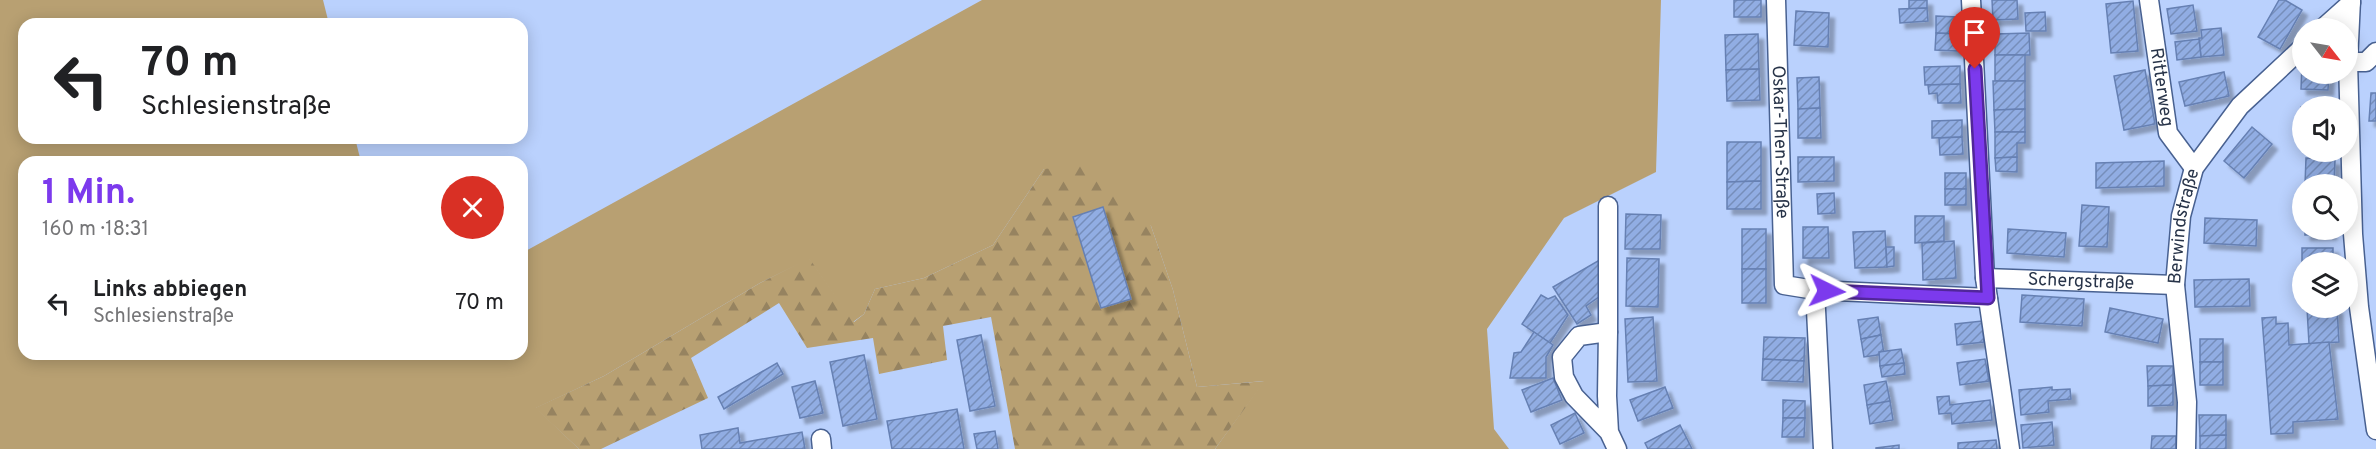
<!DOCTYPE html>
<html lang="de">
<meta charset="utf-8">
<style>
:root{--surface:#fff;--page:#f2f2f2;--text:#202124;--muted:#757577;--accent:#7c3aed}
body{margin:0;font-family:Overpass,sans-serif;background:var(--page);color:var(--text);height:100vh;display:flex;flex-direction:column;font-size:22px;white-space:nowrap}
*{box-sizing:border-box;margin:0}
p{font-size:20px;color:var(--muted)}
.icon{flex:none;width:33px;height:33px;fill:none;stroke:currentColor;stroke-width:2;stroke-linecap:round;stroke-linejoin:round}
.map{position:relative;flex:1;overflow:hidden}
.panel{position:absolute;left:18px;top:156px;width:510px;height:204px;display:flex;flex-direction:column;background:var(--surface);border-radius:18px;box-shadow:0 3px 15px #0003}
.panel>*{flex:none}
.guide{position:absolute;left:18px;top:18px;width:510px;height:126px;border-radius:18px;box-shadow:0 3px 15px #0003;background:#fff;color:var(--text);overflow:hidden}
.needle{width:39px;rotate:121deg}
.fabs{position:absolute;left:2292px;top:18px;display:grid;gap:12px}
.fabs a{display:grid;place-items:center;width:66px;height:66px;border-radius:50%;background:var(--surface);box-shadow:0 3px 15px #0003;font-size:30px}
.pin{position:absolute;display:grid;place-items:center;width:51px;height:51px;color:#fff;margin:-62px -26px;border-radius:50% 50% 50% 0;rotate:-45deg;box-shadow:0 0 6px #0007}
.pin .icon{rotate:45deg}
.me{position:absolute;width:66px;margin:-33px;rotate:93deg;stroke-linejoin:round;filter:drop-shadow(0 0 4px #0008)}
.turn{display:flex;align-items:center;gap:21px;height:126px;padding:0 24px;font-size:27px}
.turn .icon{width:78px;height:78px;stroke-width:2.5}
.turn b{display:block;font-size:42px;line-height:51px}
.round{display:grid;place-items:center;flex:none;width:63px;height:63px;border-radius:32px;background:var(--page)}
.head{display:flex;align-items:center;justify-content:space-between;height:102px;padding:0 24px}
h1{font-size:36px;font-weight:700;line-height:45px;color:var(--accent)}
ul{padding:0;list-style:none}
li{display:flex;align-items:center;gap:18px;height:90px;padding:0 24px}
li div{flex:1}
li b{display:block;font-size:22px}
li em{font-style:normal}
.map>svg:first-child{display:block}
</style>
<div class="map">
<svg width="2376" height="449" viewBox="0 0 2376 449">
<defs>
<pattern id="forest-firs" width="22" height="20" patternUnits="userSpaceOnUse" patternTransform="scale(1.5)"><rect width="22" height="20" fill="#b8a072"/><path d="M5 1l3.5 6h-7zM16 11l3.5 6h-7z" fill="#968360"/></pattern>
<pattern id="building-hatch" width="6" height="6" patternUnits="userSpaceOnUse" patternTransform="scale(1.5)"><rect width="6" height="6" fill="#91ade3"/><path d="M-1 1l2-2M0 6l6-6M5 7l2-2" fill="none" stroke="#768eba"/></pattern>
<filter id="shadow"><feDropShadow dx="5.5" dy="5.5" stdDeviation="1.5" flood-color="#0004"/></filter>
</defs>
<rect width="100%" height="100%" fill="#bad1fd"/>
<polygon fill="#b8a072" points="0,0 323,0 329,24 24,24 24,138 355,138 361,162 24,162 24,354 522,354 522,253 982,0 1661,0 1656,172 1564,218 1487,329 1494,429 1509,449 1215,449 1264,381 1197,387 1173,290 1151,226 1044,169 993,245 924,278 875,289 864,314 853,322 809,259 760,283 604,376 536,408 579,449 0,449"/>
<polygon fill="url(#forest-firs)" points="1087,165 1115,187 1151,226 1173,290 1197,387 1265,381 1215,449 1015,449 991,317 943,326 947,360 879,374 873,338 807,348 779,303 691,358 708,398 601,449 579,449 535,408 604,376 760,283 809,258 854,322 864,314 875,289 924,278 993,245 1044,169"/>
<g fill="url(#building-hatch)" stroke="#6680b3" stroke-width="1.5" filter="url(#shadow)">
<rect x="1734" y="0" width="27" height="17"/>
<polygon points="1909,0 1927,0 1927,8 1909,9"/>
<polygon points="1992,0 2017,0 2018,19 1993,20"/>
<polygon points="2279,0 2285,0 2302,10 2280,49 2258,37"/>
<polygon points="2133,1 2138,51 2111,53 2106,4"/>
<polygon points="2193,5 2197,31 2171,34 2167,9"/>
<polygon points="1927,8 1928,21 1900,23 1899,9"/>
<polygon points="1796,11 1829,13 1828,47 1794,45"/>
<polygon points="2045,12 2046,31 2026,31 2025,13"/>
<polygon points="1936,16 1958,17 1957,34 1936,33"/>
<polygon points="2221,28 2224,55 2201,57 2199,38 2202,38 2201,30"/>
<polygon points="1936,33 1957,34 1957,51 1935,50"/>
<polygon points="2029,33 2030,55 1995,55 1995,34"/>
<polygon points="1758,34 1759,69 1726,70 1725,35"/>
<polygon points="2199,39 2201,57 2177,60 2175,42"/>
<rect x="1995" y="55" width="30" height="26"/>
<polygon points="2302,62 2302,74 2329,74 2328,90 2301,89"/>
<polygon points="1960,66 1960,84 1925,85 1924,67"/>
<polygon points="1759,69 1760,100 1727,101 1726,70"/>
<polygon points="2145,70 2155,124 2124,130 2114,76"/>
<polygon points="2224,72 2229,96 2185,106 2179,82"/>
<polygon points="1819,77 1820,108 1798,109 1797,78"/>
<polygon points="1993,81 2025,81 2025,109 1994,110"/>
<polygon points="1960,84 1961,103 1938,103 1937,93 1929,94 1928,85"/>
<polygon points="2371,93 2376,93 2376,121 2369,121"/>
<polygon points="2301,107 2302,107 2302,133 2299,133"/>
<polygon points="1820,108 1821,138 1798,138 1798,109"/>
<polygon points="2025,109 2025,132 1995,132 1994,110"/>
<polygon points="1962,120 1962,137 1932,138 1932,121"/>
<polygon points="2252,127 2272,144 2244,178 2224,161"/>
<polygon points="1995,132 2025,132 2025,143 2017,143 2017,157 1995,158"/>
<polygon points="1962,137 1963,154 1940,155 1939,138"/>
<polygon points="1727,142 1761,142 1761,181 1727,182"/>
<polygon points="1798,157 1834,157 1834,181 1798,182"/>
<polygon points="2017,157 2017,172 1996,171 1995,158"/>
<polygon points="2306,158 2335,160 2334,184 2305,184"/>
<polygon points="2164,161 2164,186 2096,188 2096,163"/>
<rect x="1945" y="173" width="21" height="16"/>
<polygon points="1761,181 1761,209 1727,209 1727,182"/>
<rect x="1945" y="189" width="21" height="16"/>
<polygon points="1834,193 1835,213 1818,214 1817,194"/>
<polygon points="2082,205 2109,207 2107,247 2079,246"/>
<polygon points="1103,207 1131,299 1101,308 1073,217"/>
<polygon points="1626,214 1661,215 1660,249 1625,249"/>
<polygon points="1915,216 1944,216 1944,241 1915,243"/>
<polygon points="2205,218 2257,220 2256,246 2204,243"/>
<polygon points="1803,227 1828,227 1829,258 1803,258"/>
<rect x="1742" y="229" width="24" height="40"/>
<polygon points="2008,229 2066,233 2064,257 2007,253"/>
<polygon points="2305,230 2331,230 2331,234 2305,235"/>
<polygon points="1885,231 1887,267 1855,268 1853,232"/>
<polygon points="1954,241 1956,278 1923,280 1922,243"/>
<polygon points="1886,247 1894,247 1894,266 1887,267"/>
<polygon points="2302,248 2333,248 2333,262 2302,262 2302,267"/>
<polygon points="1603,258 1603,294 1586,306 1591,315 1577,324 1553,287"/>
<polygon points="1627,258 1659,259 1658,307 1626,306"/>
<rect x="1742" y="269" width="24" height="34"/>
<polygon points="2249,279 2250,306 2195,307 2194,280"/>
<polygon points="1541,295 1548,299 1555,296 1568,315 1550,343 1522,324"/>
<polygon points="2022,295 2084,299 2082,326 2020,322"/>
<polygon points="2110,308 2163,319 2158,343 2105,332"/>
<polygon points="2307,308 2337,308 2339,342 2309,344"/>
<polygon points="1653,317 1657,381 1628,382 1625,319"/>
<polygon points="1878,317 1881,335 1861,339 1858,320"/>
<polygon points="2276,317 2276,324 2288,323 2289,345 2329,342 2338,419 2293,422 2293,433 2271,434 2262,318"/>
<polygon points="1982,321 1984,342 1957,345 1955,324"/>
<polygon points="1534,332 1553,345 1546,357 1546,378 1510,378 1514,353 1521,352"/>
<polygon points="981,335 995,406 970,411 957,340"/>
<polygon points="1881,335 1884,354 1864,357 1861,339"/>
<polygon points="1764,337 1805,338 1804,361 1763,359"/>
<rect x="2200" y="339" width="23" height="23"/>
<polygon points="1901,349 1904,363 1880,366 1879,352"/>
<polygon points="864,355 877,419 843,426 830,362"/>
<polygon points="1763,359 1804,361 1803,382 1762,380"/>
<polygon points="1985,359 1989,381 1960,385 1957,363"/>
<rect x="2200" y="362" width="23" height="23"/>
<polygon points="777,363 783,374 724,409 718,397"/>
<polygon points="1904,363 1905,374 1882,377 1880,366"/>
<polygon points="2147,366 2173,366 2173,385 2148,386"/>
<polygon points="1553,378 1562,400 1531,412 1522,390"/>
<polygon points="815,381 823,413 800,418 792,387"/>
<polygon points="1886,381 1890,401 1867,405 1864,385"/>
<polygon points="2173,385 2173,405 2148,406 2148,386"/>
<polygon points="1665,387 1673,408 1638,421 1630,400"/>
<polygon points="2052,387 2052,390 2070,389 2071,399 2048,401 2049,412 2021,415 2019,390"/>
<polygon points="1949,396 1950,405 1990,400 1992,420 1952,424 1951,413 1939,414 1937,397"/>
<polygon points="1783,400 1805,401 1805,418 1783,418"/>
<polygon points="1890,401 1893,420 1870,424 1867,405"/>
<polygon points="957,409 964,449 892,449 887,421"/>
<polygon points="1575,413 1584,433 1560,444 1551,425"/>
<polygon points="2199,415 2226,415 2226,435 2200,436"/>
<polygon points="1783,418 1805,418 1804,437 1782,437"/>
<polygon points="2052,422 2054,445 2023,448 2021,425"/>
<polygon points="1680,425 1692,449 1648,449 1645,443"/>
<polygon points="738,428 740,443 802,432 805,449 702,449 700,435"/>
<polygon points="995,431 998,449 977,449 974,434"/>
<polygon points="2226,435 2226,449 2200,449 2200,436"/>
<polygon points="2152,436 2176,436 2176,449 2151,449"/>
<polygon points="1996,440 1997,449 1958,449 1958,443"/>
<polygon points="1899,445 1899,449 1876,449 1876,448"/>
</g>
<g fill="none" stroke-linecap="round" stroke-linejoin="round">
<defs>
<g id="minor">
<path id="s1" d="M1776 0 1784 285 1815 290 1823 449"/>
<polyline points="1971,0 1985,278 2010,449"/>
<path id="s2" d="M2149 0 2168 133 2194 168"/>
<polyline points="2351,0 2348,62 2353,234 2359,307 2376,430"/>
<polyline points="2323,28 2351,3"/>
<polyline points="2348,62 2366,62 2376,52"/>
<path id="s3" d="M1985 278 2175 285"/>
<polyline points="1815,290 1988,298"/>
<polyline points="1608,332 1608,206"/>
<polyline points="1609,432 1607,396 1608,332 1579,336 1562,357 1564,377 1574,396 1609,432 1617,449"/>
<polyline points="821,439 822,449"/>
<path id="s4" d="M2186 449 2187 402 2175 285 2181 216 2194 168 2240 106 2302 48"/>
</g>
</defs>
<use href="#minor" stroke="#486191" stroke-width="21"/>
<use href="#minor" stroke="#fff" stroke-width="18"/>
</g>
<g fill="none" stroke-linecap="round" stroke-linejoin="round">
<defs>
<polyline id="route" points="1827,291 1988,298 1975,69"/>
</defs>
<use href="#route" stroke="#51269a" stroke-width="15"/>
<use href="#route" stroke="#7c3aed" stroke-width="10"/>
</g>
<g text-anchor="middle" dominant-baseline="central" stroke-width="6" stroke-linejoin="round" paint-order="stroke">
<g font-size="18" fill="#283449" stroke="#bad1fd">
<text stroke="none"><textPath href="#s2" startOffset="88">Ritterweg</textPath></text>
<text stroke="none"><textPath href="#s1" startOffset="142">Oskar-Then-Straße</textPath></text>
<text stroke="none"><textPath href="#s4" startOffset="224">Berwindstraße</textPath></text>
<text stroke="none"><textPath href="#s3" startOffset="96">Schergstraße</textPath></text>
</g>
</g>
</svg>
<div class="fabs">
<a><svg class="needle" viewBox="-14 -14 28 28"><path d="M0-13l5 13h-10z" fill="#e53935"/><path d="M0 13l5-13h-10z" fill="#757577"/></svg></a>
<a><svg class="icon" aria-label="sound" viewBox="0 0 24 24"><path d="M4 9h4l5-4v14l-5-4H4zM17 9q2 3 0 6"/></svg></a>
<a><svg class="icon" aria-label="search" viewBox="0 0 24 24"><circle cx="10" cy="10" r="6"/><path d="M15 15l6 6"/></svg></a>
<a><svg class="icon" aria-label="layers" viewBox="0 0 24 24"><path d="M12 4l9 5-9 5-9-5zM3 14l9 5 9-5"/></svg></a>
</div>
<div class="pin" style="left:1975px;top:69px;background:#d93025"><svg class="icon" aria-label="arrive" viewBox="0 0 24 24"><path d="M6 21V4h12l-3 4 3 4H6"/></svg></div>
<svg class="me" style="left:1827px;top:291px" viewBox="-20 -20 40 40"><path d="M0-17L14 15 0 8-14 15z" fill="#7c3aed" stroke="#fff" stroke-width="4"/></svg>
<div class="guide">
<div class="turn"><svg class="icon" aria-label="left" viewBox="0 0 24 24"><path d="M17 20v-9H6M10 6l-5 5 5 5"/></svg><div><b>70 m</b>Schlesienstraße</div></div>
</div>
<section class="panel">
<div class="head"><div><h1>1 Min.</h1><p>160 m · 18:31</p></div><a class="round" style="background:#d93025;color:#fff"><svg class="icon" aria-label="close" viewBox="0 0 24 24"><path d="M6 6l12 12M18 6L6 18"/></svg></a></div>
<ul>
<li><svg class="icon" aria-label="left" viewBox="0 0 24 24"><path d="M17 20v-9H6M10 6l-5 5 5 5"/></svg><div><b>Links abbiegen</b><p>Schlesienstraße</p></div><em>70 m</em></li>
</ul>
</section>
</div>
